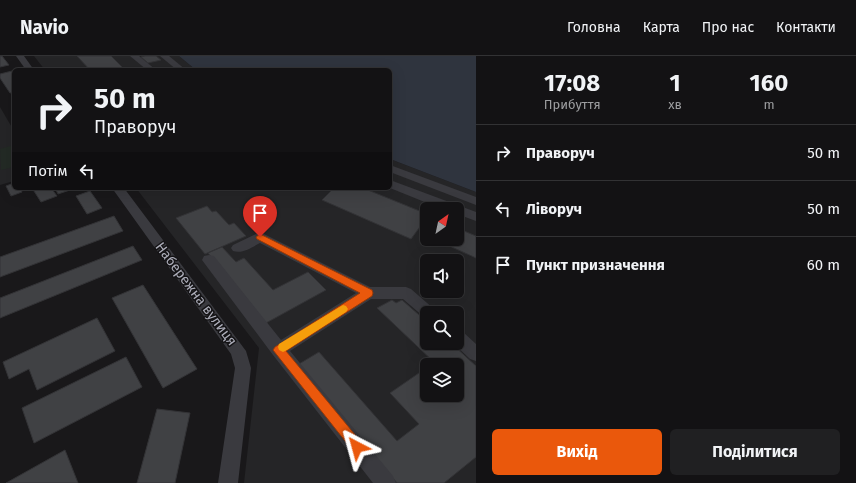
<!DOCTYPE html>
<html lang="uk">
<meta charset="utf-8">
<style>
:root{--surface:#131214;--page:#202022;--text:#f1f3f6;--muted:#9d9ea0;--line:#323234;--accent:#ea580c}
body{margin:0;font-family:"Fira Sans",sans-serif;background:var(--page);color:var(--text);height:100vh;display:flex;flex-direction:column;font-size:15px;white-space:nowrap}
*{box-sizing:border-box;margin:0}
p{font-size:13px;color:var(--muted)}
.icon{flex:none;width:22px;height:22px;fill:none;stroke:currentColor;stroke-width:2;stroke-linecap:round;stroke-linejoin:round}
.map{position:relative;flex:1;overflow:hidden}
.panel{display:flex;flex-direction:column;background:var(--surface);width:380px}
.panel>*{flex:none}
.guide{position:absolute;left:12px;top:12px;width:380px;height:122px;border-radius:6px;box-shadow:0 4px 16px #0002,0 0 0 1px var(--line);background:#131214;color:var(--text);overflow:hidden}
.needle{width:26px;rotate:33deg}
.buttons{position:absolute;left:420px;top:146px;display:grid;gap:8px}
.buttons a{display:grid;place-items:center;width:44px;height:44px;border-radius:6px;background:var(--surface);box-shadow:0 4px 16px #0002,0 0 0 1px var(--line);font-size:20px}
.pin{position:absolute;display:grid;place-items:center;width:34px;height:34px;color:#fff;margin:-41px -17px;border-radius:50% 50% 50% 0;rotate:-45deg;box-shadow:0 0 4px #0007}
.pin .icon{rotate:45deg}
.me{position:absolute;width:44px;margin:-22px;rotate:321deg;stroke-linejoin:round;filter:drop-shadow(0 0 3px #0008)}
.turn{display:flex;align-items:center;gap:14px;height:84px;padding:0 16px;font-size:18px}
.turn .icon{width:52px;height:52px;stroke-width:2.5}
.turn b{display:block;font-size:28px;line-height:34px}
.then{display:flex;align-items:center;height:38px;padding:0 16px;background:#0003;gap:8px;font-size:15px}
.eta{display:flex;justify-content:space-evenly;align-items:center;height:68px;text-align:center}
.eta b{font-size:24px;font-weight:700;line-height:28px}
.button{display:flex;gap:8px;margin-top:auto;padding:8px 16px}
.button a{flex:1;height:46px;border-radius:6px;background:var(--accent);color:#fff;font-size:16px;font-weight:700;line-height:46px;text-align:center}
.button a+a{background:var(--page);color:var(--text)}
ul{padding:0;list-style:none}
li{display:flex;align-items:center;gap:12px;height:56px;padding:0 16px;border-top:1px solid var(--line)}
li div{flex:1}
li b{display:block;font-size:15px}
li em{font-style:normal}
header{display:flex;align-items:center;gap:24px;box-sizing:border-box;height:56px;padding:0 20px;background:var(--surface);border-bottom:1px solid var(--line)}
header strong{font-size:19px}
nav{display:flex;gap:22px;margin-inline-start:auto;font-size:14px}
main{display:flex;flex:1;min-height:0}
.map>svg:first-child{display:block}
</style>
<header>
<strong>Navio</strong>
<nav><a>Головна</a><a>Карта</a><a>Про нас</a><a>Контакти</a></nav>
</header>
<main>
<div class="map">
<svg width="476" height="427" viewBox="0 0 476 427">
<rect width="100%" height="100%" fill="#19181a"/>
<g fill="#252527" fill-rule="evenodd">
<polygon points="34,0 179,0 196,14 45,14"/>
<polygon points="0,51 14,75 14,125 0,129"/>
<path d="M390 103 476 136V427H244L259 292 136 132H390ZM427 153H457V183H427ZM427 205H457V235H427ZM427 257H457V287H427ZM427 309H457V339H427Z"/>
</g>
<polygon fill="#232a25" points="14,89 14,111 1,114 0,93"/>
<polygon fill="#2f343e" points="179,0 476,0 476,136 390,103 390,14 196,14"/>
<g fill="#404144" stroke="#333336">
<polygon points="0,0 2,0 9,9 0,11"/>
<polygon points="77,0 111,0 125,14 90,14"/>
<polygon points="145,0 156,0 161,4 148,7 141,1"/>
<polygon points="12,15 14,19 14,36 10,37 0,22 0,18"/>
<polygon points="14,127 14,132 20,132 22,136 11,140 6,130"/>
<polygon points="32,132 51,132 57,140 41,146"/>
<polygon points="55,132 76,132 58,138"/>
<polygon points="334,132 363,132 427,158 427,161 411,183 322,144"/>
<polygon points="90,135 102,152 87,158 76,140"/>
<polygon points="207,150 212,156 216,155 229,169 234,167 246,180 205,198 176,162"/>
<polygon points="114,160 123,175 0,221 0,201"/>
<polygon points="457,172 476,180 476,202 434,183 457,183"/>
<polygon points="133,190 142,204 0,262 0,242"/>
<polygon points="222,191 236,206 244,202 273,234 308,216 326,234 266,267 208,197"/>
<polygon points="143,229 197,313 163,332 112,242"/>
<polygon points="392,244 396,247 402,244 427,266 427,287 451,287 476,310 476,401 444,427 397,427 299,308 319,296 397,385 419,368 390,337 419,317 427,326 427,339 441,339 448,346 464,334 457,328 457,309 437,309 377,252"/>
<polygon points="97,262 115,295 37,334 29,313 9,323 3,306"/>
<polygon points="126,301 142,331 34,387 22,352"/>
<polygon points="157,353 190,357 175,427 137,427"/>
<polygon points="65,394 78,427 6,427"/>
</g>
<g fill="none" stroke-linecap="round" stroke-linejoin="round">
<g fill="#3a3a3f" fill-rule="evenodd">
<polygon points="16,0 24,0 34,14 26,14"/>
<polygon points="130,0 139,0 156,14 147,14"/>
<polygon points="160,0 169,0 186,14 177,14"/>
<polygon points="390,109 476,141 476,149 390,116"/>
<polygon points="390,124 476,156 476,165 457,158 457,153 442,153 390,132"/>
<polygon points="112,132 124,132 246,295 251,312 238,427 218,427 235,312 231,298"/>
<path d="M260 176 370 231H406L411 233 434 253 437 257H427V262L424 261 403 243H371L290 295 393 420 396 427H373L273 299 202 204 204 200 209 199 214 200 281 284 356 237 260 187C252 191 243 198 233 195L231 192 233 189Z"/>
<polygon points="457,274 463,276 476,288 476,305 470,303 453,287 457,287"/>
</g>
</g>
<polygon fill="#ea580c" stroke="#983908" points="260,178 372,234 373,237 372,240 286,295 361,386 363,391 361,395 357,397 353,395 273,294 275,291 360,237 257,183 256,181"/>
<polygon fill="#f59e0b" points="343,249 346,250 348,253 346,256 287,294 283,296 279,294 278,291 279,288"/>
<g text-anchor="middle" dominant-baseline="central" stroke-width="3" stroke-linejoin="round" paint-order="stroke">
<g font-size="14" fill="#acadb9" stroke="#141315">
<text transform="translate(196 238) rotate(53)">Набережна вулиця</text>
</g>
</g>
</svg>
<div class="buttons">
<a><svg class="needle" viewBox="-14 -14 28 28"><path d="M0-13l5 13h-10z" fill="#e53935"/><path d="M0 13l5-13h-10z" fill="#9d9ea0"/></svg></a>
<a><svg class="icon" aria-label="sound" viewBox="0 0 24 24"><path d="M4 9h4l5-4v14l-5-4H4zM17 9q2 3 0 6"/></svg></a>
<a><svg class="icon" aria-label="search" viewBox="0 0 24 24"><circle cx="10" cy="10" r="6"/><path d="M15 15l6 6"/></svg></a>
<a><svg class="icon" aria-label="layers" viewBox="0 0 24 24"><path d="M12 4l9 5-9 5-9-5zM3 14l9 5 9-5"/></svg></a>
</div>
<div class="pin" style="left:260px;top:181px;background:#d93025"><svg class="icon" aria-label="arrive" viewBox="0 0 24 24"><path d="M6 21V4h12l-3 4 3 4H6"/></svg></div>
<svg class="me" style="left:357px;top:391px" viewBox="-20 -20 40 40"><path d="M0-17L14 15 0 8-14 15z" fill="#ea580c" stroke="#fff" stroke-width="4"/></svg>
<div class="guide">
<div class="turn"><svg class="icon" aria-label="right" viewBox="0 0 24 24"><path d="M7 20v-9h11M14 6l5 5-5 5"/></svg><div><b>50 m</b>Праворуч</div></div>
<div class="then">Потім<svg class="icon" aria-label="left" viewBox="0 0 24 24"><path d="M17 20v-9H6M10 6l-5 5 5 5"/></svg></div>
</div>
</div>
<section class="panel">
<div class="eta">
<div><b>17:08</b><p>Прибуття</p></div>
<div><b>1</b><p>хв</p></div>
<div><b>160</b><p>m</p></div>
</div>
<ul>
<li><svg class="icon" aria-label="right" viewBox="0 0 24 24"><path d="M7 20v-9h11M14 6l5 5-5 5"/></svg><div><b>Праворуч</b></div><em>50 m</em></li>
<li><svg class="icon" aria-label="left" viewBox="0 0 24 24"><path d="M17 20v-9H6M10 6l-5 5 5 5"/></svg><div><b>Ліворуч</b></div><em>50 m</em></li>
<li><svg class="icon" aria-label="arrive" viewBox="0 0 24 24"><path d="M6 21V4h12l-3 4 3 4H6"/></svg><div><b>Пункт призначення</b></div><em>60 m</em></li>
</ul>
<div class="button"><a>Вихід</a><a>Поділитися</a></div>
</section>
</main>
